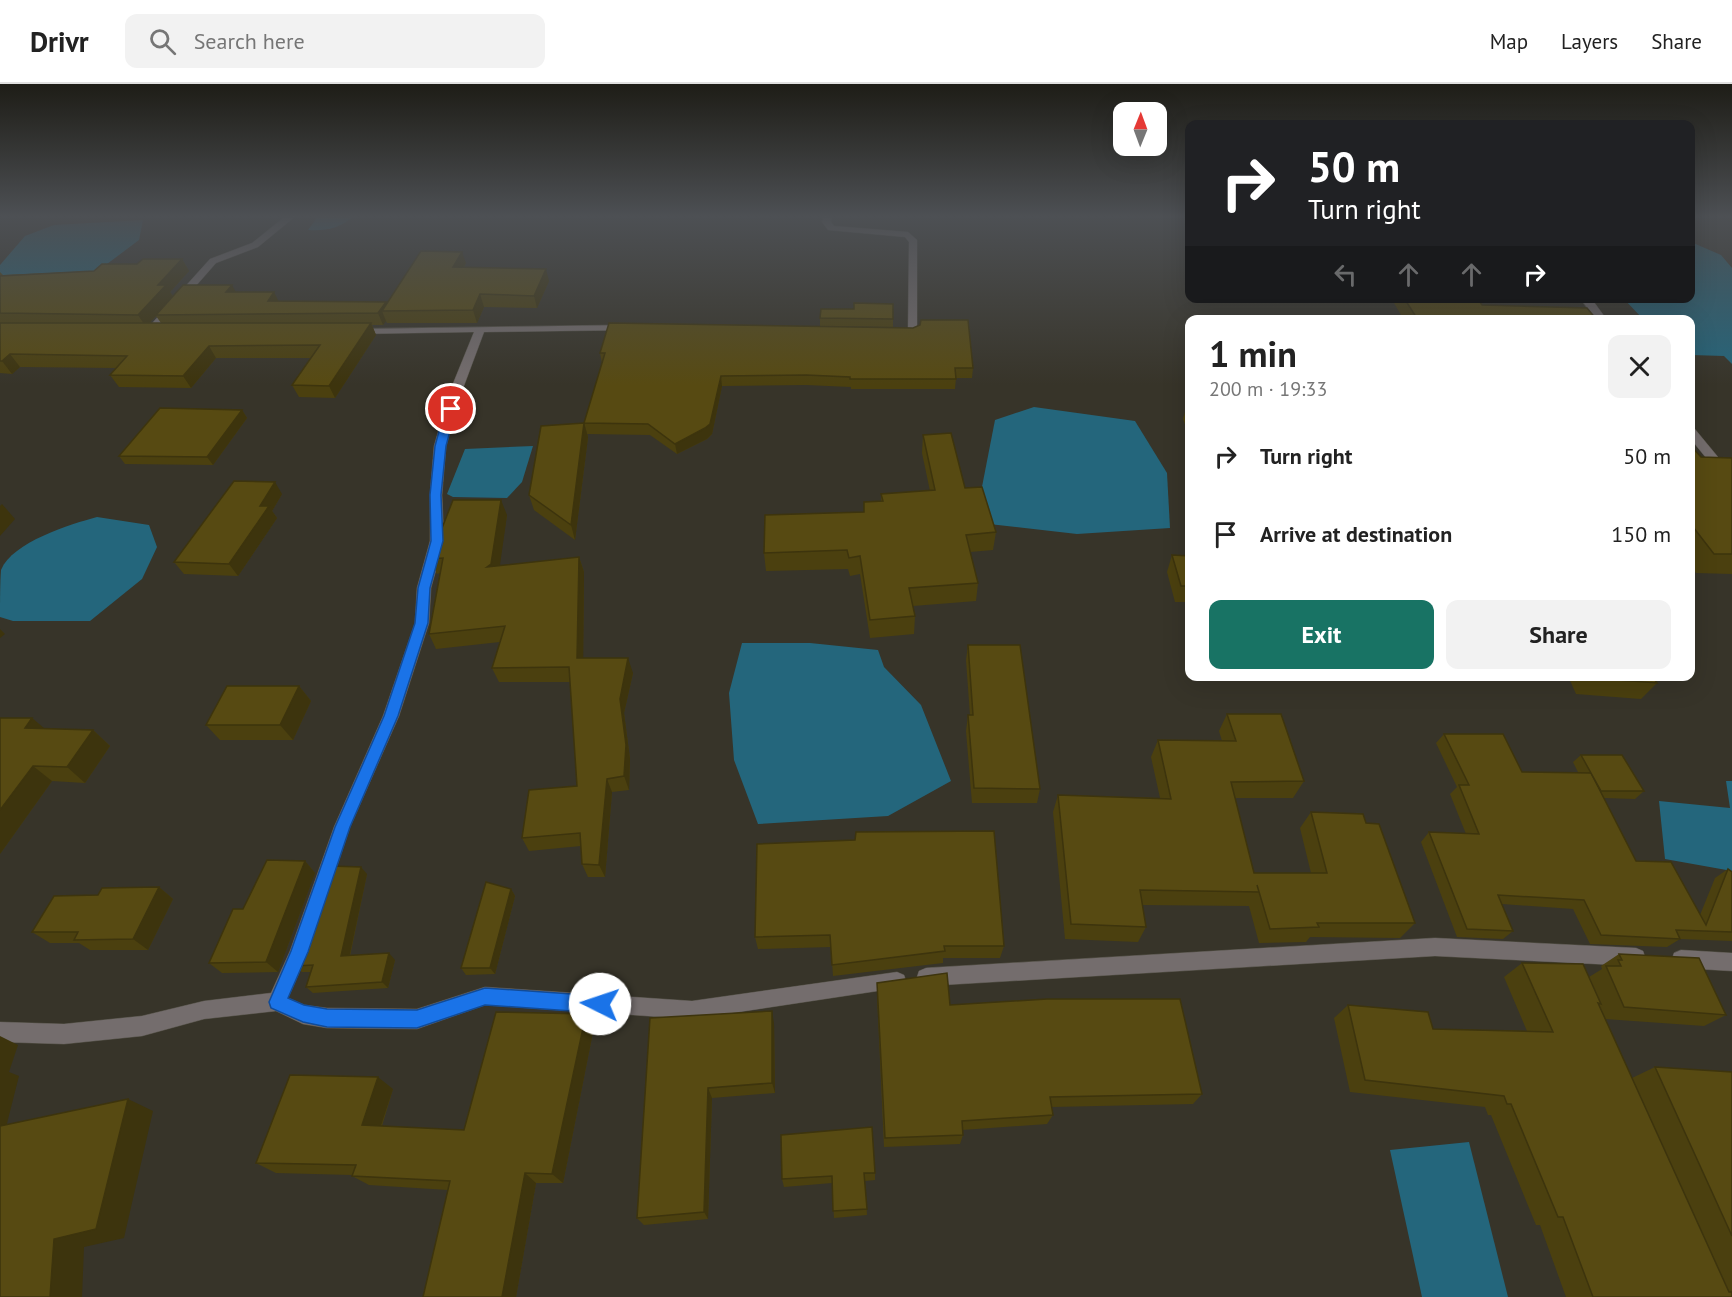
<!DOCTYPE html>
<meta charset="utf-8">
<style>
:root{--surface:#fff;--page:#f2f2f2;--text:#222;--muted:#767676;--line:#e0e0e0;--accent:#187364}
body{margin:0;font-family:"PT Sans",sans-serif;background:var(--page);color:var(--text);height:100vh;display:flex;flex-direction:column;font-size:22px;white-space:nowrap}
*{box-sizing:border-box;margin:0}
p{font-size:20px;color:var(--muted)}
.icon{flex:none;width:33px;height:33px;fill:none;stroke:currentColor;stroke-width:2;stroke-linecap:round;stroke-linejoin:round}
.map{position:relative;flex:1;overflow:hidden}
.side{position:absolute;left:1185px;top:231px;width:510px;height:366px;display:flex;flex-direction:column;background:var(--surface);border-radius:12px;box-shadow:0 6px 24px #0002}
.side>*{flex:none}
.hud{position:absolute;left:1185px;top:36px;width:510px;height:183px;border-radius:12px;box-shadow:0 6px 24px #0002;background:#202124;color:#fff;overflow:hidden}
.needle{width:39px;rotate:1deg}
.tools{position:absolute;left:1113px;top:18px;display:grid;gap:12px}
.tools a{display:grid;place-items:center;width:54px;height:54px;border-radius:12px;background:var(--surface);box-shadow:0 6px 24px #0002;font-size:30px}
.pin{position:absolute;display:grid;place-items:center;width:51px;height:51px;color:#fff;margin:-26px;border:3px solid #fff;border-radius:50%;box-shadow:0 2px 6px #0007}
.me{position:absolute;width:66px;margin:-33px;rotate:274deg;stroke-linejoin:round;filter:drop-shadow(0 0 4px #0008)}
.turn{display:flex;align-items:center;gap:21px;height:126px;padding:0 24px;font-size:27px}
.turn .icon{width:78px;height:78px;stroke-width:2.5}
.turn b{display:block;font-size:42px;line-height:51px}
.lanes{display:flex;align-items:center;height:57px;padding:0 24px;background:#0003;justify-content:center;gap:30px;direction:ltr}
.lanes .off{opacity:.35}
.round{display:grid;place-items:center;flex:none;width:63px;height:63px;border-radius:12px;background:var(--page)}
.headline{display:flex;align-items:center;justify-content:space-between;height:102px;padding:0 24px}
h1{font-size:36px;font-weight:800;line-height:45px}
.button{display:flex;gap:12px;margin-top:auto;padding:12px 24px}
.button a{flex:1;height:69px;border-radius:12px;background:var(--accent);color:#fff;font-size:24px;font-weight:800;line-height:69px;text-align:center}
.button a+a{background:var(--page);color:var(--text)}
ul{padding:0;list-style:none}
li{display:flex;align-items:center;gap:18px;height:78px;padding:0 24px}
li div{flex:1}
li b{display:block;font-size:22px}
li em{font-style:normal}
header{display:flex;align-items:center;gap:36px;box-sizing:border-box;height:84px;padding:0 30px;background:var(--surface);border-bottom:2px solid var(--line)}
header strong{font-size:28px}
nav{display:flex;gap:33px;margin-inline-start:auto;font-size:21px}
.search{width:420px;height:54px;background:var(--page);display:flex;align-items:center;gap:15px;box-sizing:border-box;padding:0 21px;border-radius:12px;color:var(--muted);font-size:22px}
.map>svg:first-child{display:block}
</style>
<header>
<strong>Drivr</strong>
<div class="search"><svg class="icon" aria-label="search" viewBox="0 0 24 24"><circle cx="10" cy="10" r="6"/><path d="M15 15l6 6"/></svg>Search here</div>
<nav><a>Map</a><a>Layers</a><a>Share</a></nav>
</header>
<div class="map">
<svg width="1732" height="1213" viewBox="0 0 1732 1213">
<rect width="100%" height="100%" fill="#373429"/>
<g fill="#24667c">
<path d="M319 131H355C341 144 327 147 308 146Z"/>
<polygon points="143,136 139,156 87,195 0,195 0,181 25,152 54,141"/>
<polygon points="1691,158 1721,171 1732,184 1732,280 1724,272 1691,271 1690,236 1643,235 1624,215 1690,214"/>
<polygon points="1034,323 1135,337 1167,389 1170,444 1077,450 989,440 980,413 995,336"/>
<polygon points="533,362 522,398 507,414 453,413 447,410 465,365"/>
<path d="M97 433 149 441 157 463 142 495 90 537H13L0 533C0 520 0 498 1 486 12 458 71 440 97 433Z"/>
<polygon points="742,559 810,559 878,566 884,583 921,621 951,697 888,732 758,740 734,676 729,609"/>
<polygon points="1726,697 1732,697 1732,787 1665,775 1659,717 1730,724"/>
<polygon points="1469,1058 1508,1213 1422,1213 1390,1066"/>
</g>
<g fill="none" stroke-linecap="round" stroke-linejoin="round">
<defs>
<g id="minor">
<polygon points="287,131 297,131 258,163 216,179 158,245 162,248 161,250 146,250 146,246 210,175 252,159"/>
<polygon points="824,131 832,131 831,138 834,142 908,148 917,156 917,251 898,251 893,248 898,245 908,246 909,158 905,153 828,146 822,138"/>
<polygon points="1580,214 1591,214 1607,236 1596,236"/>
<polygon points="628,241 632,242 632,246 484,248 462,307 446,362 442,411 444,457 431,504 429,539 399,632 350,743 308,868 288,914 304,921 327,924 417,925 485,903 692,917 897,888 904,891 906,897 904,903 692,935 485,921 417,945 327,944 303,940 276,927 204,935 142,952 64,960 0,958 0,938 64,940 142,932 204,917 271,909 290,867 334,743 383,632 415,539 417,504 430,457 430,411 434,362 450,307 474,248 355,250 351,249 351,245"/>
<polygon points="1690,343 1694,344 1732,390 1732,402 1728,401 1690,354"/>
<polygon points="1435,854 1636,864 1643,867 1645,873 1643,879 1636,882 1435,872 926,902 919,899 917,893 919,887 926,884"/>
<polygon points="1681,866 1732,869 1732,887 1681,884 1674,881 1672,875 1674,869"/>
</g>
</defs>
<use href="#minor" stroke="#545147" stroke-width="1"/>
<use href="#minor" fill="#746d6d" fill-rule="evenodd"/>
</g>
<g fill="#4b400f" fill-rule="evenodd">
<polygon points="1130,131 1179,131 1178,133 1130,132"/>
<path d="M182 175 189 187 170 208 173 212 236 208 279 217 386 218 387 220 466 179 464 183 549 197 537 224 484 223 477 239H387L386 237 383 241H372L376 251 335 314 299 313 292 301 311 274H216L191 304 119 303 110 291 116 284 20 283 12 290 0 289V188L3 191 94 187 137 180ZM156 232 161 239H149Z"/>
<polygon points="1391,214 1477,214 1482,221 1597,236 1404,236"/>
<polygon points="893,220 893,243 820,242 820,234 854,225"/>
<polygon points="600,269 973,284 972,294 956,294 955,305 851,305 851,303 806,301 722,302 712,350 707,355 677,370 650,351 587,350 584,339 602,279"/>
<polygon points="1188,318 1190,319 1190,354 1183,335"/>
<polygon points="242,326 247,334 213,381 125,380 119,372"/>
<polygon points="584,339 588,353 575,456 534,426 529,411"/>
<polygon points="923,351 965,404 996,448 993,466 970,468 978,499 976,517 913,522 915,532 914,550 870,554 860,490 850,492 848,485 766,487 764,469 864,428 881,417 881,410 930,407 922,369"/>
<polygon points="1690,361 1701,373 1732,374 1732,490 1696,489 1690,481"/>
<polygon points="282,410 272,427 277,434 238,492 184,490 174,478"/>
<polygon points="507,431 499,482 579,473 584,488 583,574 633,589 624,629 630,675 629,706 612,708 605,793 588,793 582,780 581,762 529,767 522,754 577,702 570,598 499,598 492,584 500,558 436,565 429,550 440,489 437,490 430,475"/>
<polygon points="1172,471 1190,472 1190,518 1175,518 1167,488"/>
<polygon points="968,561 1040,705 1037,719 972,719 966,647 968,631 970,631 966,576"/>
<polygon points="1568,592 1652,592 1657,599 1641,615 1576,610"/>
<polygon points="299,602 311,617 293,656 220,656 206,641"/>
<polygon points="1227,630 1304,697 1293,714 1235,714 1254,789 1311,789 1300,744 1311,728 1366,739 1415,839 1400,854 1310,853 1306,858 1259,859 1249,822 1142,821 1146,843 1138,858 1065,855 1053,728 1058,711 1160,714 1151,673 1158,656 1222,657 1219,647"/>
<polygon points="32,634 44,645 93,646 110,662 85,699 52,697 0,770"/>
<polygon points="1444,650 1522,688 1578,688 1573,678 1581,671 1644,707 1635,715 1604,714 1636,777 1700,831 1715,794 1728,785 1732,788 1732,857 1680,855 1667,863 1590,860 1573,825 1502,820 1513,847 1503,855 1457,853 1421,758 1429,748 1466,750 1450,710 1457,703 1436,659"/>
<polygon points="757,760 1004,862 1000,874 943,874 943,879 833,892 831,863 758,865 755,853"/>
<polygon points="305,777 315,789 278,888 222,889 209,879 243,825"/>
<polygon points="367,790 350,872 395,876 388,904 313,909 306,903 311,888 302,888 295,882"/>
<polygon points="159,803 173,815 148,866 90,866 79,859 50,859 32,848 98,811"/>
<polygon points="511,805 515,812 495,890 466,891 461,884"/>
<polygon points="1619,870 1726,931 1704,942 1605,935 1632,994 1655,983 1732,988 1732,1213 1566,1213 1540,1141 1536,1141 1491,1031 1488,1031 1485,1023 1350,1008 1334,934 1348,921 1433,945 1527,947 1504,893 1522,879 1589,893 1602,885 1601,882"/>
<polygon points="877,899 950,921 1202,1010 1193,1020 1051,1023 1053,1031 1047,1040 962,1046 963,1051 960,1060 884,1063 877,911"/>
<polygon points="586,930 594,943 563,1099 536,1099 516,1213 423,1213 448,1106 369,1101 352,1092 352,1091 276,1089 256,1079 393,1005 382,1042 464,1046"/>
<polygon points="650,934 774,939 775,1009 712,1014 708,1135 644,1141 637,1134"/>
<polygon points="875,1089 875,1096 865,1097 867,1131 834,1134 832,1099 784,1103 782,1095"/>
</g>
<g fill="#3d340d">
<polygon points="462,168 466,179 457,194 453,183"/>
<polygon points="182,175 189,187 170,208 173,213 146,243 138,231 158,201"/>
<polygon points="546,185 549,197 537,224 534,212"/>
<polygon points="232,201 238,212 226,208"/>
<polygon points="274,208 280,220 268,217"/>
<polygon points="480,210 484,223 477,239 473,226"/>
<polygon points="386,218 390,227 382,227 386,237 383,241 378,229"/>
<polygon points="371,239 376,251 335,314 329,302"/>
<polygon points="209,262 216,274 191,304 183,292"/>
<polygon points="10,270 20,283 12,290 2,277"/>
<polygon points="721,292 722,302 712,350 707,355 677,370 675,360"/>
<polygon points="242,326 247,334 213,381 207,373"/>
<polygon points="584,339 588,353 575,456 571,441"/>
<polygon points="275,398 282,410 272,427 277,434 238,492 229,480 260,422"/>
<polygon points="501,416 507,431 498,495 487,483"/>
<polygon points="2,420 15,435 0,452 0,422"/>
<polygon points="579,473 584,488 583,589 577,574"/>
<polygon points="0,545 5,550 0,554"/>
<polygon points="628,574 633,589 624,629 630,675 629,706 624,692 620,615"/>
<polygon points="299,602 311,617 293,656 280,641"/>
<polygon points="32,634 51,650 25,644"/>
<polygon points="93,646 110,662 85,699 67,683"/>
<polygon points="33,682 52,697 0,770 0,726"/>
<polygon points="607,695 612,708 605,793 599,781"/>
<polygon points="305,777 315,789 278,888 266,878"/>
<polygon points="361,783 367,790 348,879 341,872"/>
<polygon points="159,803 173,815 148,866 133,855"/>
<polygon points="511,805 515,812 495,890 490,884"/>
<polygon points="389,869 395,876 388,904 382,898"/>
<polygon points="772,927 774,939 775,1009 772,999"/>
<polygon points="586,930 594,943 563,1099 552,1090"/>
<polygon points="0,952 18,961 9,988 19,992 2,1059 0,1059"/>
<polygon points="378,993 393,1005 378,1051 362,1041"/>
<polygon points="708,1004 712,1014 708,1135 704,1128"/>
<polygon points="128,1015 153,1027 124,1154 84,1163 82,1213 50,1213 54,1155"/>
<polygon points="525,1089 536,1099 516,1213 502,1213"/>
</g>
<g fill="#574a12" stroke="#3d340d" stroke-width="1.5">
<polygon points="421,167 462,168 453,183 546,185 534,212 480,210 473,226 382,227"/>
<polygon points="143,175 182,175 158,201 166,201 138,231 0,229 0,192 94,187 102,180 137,180"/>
<polygon points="183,201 232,201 226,208 274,208 268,217 386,218 378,229 156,231"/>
<polygon points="1404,214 1477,214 1482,221 1587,224 1597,236 1418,236"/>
<polygon points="854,219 893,220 893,235 820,234 821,225 854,225"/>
<polygon points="921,236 968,236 973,284 955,284 956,295 850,295 850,293 806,291 721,292 710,340 705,344 675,360 648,340 584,339 605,269 600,269 609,239 913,244 920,241"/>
<polygon points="0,239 371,239 329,302 292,301 320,261 209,262 183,292 110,291 127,272 10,270 2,277 0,277"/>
<polygon points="160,324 242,326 207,373 119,372"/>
<polygon points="584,339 571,441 529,411 541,342"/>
<polygon points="951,349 965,404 982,403 996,448 966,451 978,499 909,504 915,532 870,536 860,472 849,474 847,466 764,469 765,431 864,428 864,418 883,417 881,410 935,406 923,351"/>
<polygon points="1690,361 1701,373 1732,374 1732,470 1714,470 1690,439"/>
<polygon points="234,397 275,398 260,422 269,422 229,480 174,478"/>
<polygon points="453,416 501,416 491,480 487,483 579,473 577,574 628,574 620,615 626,661 624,692 607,695 599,781 582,780 580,749 522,754 529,706 577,702 569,583 492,584 505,542 429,550 443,474 430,475"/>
<polygon points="1172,471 1190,472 1190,502 1181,502"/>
<polygon points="968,561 1020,561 1040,705 974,704 968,631 973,631"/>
<polygon points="1590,592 1652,592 1657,599 1591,594"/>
<polygon points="227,602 299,602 280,641 206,641"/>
<polygon points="1227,630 1281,630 1304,697 1231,698 1254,789 1327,789 1311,728 1363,730 1366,739 1379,740 1415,839 1317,839 1319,843 1270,845 1257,801 1259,808 1140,806 1146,843 1071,840 1058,711 1171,715 1158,656 1236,657"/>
<polygon points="0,634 32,634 25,644 93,646 67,683 33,682 0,726"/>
<polygon points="1444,650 1503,650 1522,688 1591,689 1636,777 1671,778 1706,841 1728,785 1732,788 1732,848 1676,846 1680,855 1601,851 1584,816 1498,811 1513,847 1467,845 1429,748 1479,750 1459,701 1469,701"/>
<polygon points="1581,671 1622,671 1644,707 1601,707"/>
<polygon points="994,747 1004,862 944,862 945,867 832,881 830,851 755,853 757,760 855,756 856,748"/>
<polygon points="267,776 305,777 266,878 209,879 233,825 243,825"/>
<polygon points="330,782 361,783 341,872 389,869 382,898 306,903 313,881 295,882"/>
<polygon points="486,798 511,805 490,884 461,884"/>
<polygon points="159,803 133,855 74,856 78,848 32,848 54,812 98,811 102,804"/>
<polygon points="1619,870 1699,874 1726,931 1624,923 1606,882 1621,882 1618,876 1622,876"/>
<polygon points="1522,879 1583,880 1601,920 1598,919 1729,1208 1732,1208 1732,1213 1593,1213 1563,1133 1558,1133 1511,1020 1507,1020 1504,1012 1365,996 1348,921 1428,928 1433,945 1553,948"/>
<polygon points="947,889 950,921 1047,915 1180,915 1202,1010 1050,1013 1053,1031 962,1037 963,1051 885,1054 877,899"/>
<polygon points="772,927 772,999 708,1004 704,1128 637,1134 650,934"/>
<polygon points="496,928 586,930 552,1090 525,1089 502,1213 423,1213 450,1097 352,1092 356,1081 256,1079 290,991 378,993 362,1041 464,1046"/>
<polygon points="1655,983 1732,988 1732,1152"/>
<polygon points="128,1015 96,1145 54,1155 50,1213 0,1213 0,1042"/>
<polygon points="872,1043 875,1089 864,1089 867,1125 833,1127 832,1092 782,1095 781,1051"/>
</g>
<linearGradient id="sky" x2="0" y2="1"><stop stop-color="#1e1d17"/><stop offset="0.44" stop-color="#4d5054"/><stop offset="1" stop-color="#4d5054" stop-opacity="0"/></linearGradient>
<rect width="1732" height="301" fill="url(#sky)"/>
<polygon fill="#1a73e8" stroke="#114b97" stroke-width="1.5" points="451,322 456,325 446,362 441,411 443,457 430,504 428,539 398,632 350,743 308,868 288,914 304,921 327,925 417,926 485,904 600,912 606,914 608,920 606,926 600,929 485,921 417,944 327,943 303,938 271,924 269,918 291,867 335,743 384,632 415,539 418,504 431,457 430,411 435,362 445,325"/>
</svg>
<div class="tools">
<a><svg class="needle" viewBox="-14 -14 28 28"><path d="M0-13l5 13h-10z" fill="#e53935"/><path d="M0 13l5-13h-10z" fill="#767676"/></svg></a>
</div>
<div class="pin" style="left:451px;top:325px;background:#d93025"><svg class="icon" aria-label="arrive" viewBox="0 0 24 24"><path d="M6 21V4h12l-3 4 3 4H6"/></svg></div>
<svg class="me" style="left:600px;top:920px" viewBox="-20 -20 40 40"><circle r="19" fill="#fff"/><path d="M0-13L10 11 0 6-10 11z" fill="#1a73e8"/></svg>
<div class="hud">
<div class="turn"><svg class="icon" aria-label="right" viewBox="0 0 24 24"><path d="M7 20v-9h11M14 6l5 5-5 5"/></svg><div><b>50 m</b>Turn right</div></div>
<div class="lanes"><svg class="icon off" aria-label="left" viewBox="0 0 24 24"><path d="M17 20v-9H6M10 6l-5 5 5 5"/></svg><svg class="icon off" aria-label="ahead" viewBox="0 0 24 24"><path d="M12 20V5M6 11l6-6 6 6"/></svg><svg class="icon off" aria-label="ahead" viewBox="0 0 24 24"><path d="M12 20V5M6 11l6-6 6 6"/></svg><svg class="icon" aria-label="right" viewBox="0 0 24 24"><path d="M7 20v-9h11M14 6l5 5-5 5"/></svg></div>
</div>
<section class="side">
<div class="headline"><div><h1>1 min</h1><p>200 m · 19:33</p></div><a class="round"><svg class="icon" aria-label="close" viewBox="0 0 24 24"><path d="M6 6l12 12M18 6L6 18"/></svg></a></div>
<ul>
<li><svg class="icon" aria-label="right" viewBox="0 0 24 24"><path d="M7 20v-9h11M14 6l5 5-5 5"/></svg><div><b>Turn right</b></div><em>50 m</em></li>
<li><svg class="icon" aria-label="arrive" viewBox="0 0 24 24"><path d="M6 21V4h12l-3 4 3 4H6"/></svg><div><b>Arrive at destination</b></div><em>150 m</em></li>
</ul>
<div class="button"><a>Exit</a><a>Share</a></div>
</section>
</div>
